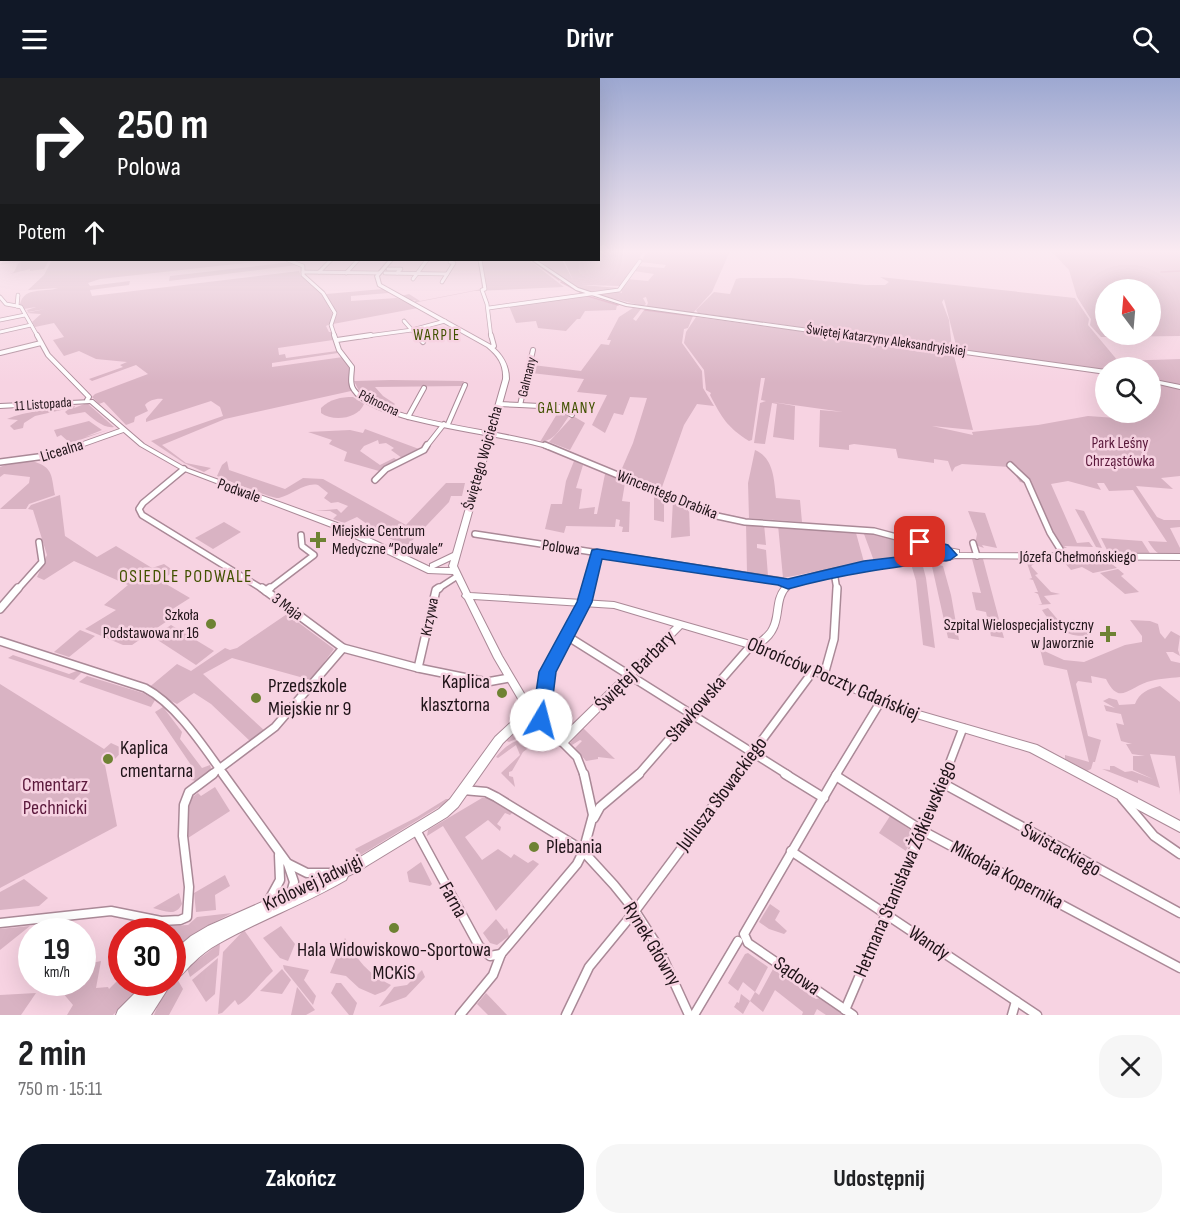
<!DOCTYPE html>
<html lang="pl">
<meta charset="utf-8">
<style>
:root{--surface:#fff;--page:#f6f6f6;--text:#202124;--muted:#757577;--accent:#111827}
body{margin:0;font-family:"Sofia Sans Condensed",sans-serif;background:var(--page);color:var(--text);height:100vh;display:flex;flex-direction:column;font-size:22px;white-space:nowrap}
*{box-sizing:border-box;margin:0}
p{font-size:20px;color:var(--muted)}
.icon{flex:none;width:33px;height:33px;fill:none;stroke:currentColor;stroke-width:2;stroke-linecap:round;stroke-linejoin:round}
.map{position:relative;height:937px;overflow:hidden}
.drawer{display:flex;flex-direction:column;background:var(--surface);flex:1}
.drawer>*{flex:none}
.banner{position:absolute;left:0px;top:0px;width:600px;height:183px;box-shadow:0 6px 24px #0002;background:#202124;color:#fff;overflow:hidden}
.needle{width:39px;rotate:344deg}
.fabs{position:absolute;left:1095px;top:201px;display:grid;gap:12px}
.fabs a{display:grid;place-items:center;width:66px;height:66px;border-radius:50%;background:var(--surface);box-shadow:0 6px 24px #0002;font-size:30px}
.speed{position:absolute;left:18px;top:840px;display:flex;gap:12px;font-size:30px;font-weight:700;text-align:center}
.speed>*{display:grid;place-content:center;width:78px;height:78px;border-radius:50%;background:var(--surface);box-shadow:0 6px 24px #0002;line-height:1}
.speed small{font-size:15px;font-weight:400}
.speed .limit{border:9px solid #d22;background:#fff;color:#111}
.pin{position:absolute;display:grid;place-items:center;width:51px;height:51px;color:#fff;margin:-26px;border-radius:12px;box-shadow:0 3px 9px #0006}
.me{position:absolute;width:66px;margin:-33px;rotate:8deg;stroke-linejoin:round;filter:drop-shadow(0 0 4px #0008)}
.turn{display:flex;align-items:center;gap:21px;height:126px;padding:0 18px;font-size:27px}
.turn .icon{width:78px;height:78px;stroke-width:2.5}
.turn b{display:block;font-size:42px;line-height:51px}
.then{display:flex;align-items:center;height:57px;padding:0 18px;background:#0003;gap:12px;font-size:22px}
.round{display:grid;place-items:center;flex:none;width:63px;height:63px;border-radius:24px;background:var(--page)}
.overview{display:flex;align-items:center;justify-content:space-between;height:102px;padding:0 18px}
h1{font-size:36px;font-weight:700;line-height:45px}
.button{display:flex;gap:12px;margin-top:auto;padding:12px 18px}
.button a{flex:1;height:69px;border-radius:24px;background:var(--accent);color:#fff;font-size:24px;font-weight:700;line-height:69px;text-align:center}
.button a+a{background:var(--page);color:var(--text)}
header{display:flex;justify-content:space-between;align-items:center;height:78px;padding:0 18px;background:var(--accent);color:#fff;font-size:27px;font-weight:700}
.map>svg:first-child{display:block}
</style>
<header><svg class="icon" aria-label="menu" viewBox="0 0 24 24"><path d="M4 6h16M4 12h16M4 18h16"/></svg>Drivr<svg class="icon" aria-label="search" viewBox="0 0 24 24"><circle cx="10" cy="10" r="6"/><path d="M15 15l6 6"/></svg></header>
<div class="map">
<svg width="1180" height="937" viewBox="0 0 1180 937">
<rect width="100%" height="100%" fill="#f7d3e2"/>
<g fill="#d9b3c3" fill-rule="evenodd">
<path d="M599 173H644L621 208 581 207 620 210 617 213 622 215 621 212 627 201 648 203 654 196 634 193 638 188 664 190 666 187 641 184 647 173H730L712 214 693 235 646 229 648 225 646 219 643 220 646 226 643 228 592 215 599 213C576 216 557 196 539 182H562L573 202 564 182H598Z"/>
<path d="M1051 173H1180V258L1101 259 1090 247 1091 241 1077 219 1069 192ZM1106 212H1150L1151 230 1158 235H1151L1150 256H1106Z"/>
<polygon points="4,182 49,182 44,191 30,193 30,191 10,196 14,194 19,184 0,187"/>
<path d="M52 182H271L100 201 88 205 90 208 130 203 129 207 90 212 92 218 299 193 301 198 323 218 333 237 330 246 326 248 329 254H332L333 262 278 270 279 277 285 276 286 280 337 273 338 275 272 285V289L343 279 352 292 351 313 225 341 162 367 186 385 211 390 204 394 184 385 151 363 223 338 220 329 211 323 146 344V341L163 321C157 320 149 322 145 327L148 333 135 339 134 344 126 347 104 324 99 326 92 319 95 316 148 296 136 287 92 303 89 301 123 289 120 287 127 284 96 281 79 273 64 278 53 262 64 259 54 245 35 249 32 244 41 236 26 235 45 231 28 234 27 232 36 229 24 231 20 226C25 208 44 215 58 210L28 212 44 197Z"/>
<polygon points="429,182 529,182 564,209 474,213 413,225 416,222 411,223 401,218 409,216 420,223 482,211 478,184 427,183"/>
<polygon points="292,184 297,187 169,203 170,198"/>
<polygon points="880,199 1075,220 1089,241 1088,247 1123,289 1106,290 1105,292 957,271 944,221 942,224 949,242 952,270 698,235 696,232 714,214 730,216 736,201 740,200 791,200 866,207 885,207 889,204"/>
<polygon points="383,211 389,215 351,218 351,223 397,220 418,230 333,246 337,236 326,216"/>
<polygon points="584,218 617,227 616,232 585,233 580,241 577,241 566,253 538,250 536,243 516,245 509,228"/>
<polygon points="633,230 641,231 633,241 636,243 644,232 693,238 688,250 684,251 682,265 702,293 703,310 714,328 697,326 684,347 661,412 545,365 620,395 633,365 647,320 630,319 623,337 614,335 605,355 592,347 607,317 577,314 584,301 531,295 533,287 581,293 601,266 609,267 611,262 607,262 619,239"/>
<path d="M696 239 953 274 973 352 932 348 973 357 972 354 1038 347 1088 338 1116 340 1136 337V334L1147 338 1146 335 1150 334 1151 305 1180 311V398L1161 400 1173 411 1136 408 1157 439 1164 442H1180V449L1170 450 1180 470V476C1160 477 1159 480 1148 463L1167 464 1133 412 1109 413 1104 405H1097L1101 412 1068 403 1051 406 1077 465 1089 464 1093 469 1064 468 1067 470H1064L1054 461 1026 405 1020 404 1010 389 962 386 955 389 952 394 948 383 934 381V385L898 380 896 371 854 366 849 367V372L819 369 820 332 843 334 772 324 795 328 794 362 773 359 777 326 772 325 765 366 754 365 760 325 766 323 761 322 765 300H761L752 362 749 363C727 349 722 340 710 317L711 315 706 312 704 292 684 265 686 254Z"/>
<polygon points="1180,281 1180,307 1151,301 1150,290 1125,289 1121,283"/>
<polygon points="391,302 464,303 462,308 375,309 383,318 395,326 392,329 360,315 354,303"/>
<path d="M353 319 364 326C358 341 333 344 321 335V330C330 321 341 319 353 319Z"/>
<path d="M87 325 114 349C104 351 92 340 85 334L68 337 65 334 70 330 35 338 24 345 23 350 14 352 10 348 18 342 7 341C25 333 54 331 75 328L74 330Z"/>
<path d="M560 331 570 337C561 348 556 363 540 364Z"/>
<polygon points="573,338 585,345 570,372 549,364"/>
<polygon points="89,343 102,352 85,359 108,352 51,372 70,365 61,357 57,359 54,352"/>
<polygon points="365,351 419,371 414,376 402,380 391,372 394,370 386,365 379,366 378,362 364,368 360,373 380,387 394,380 399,383 379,393 344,383 347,374 329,366 332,362 308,354 350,352 363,355"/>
<path d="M755 372C774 380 774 402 776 420L800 422 802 444 749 440 748 405Z"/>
<path d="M32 383C54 389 51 398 55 417L29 426 26 431H0L29 405 30 399 4 396 0 399V389L11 385Z"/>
<path d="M227 383 229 392 285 411 303 400 323 401 406 447 446 405H465L462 418H451L449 424 407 468 384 458 357 439 344 445 333 441 337 437 330 433H315L337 431 341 435 348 428 338 424 331 425 324 420 328 415 318 407C305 404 292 417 279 420 272 421 227 402 217 398L222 387Z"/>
<polygon points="574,383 583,387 576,410 582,411 579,431 595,429 594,436 597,436 605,396 611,396 664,419 664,444 654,442 654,417 625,405 622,423 630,424 629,454 622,454 623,449 619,448 620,442 616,441 615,449 566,448 564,455 545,451 551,426 562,426 566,403"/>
<polygon points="60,417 65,458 97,479 116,468 152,490 164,486 174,493 161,503 190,520 171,532 176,537 132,567 123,567 85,551 116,532 104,527 128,507 74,483 44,502 37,499 47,477 33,432 28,431 31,427"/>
<polygon points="673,422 689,429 690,458 671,460"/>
<polygon points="1075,431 1084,433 1102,470 1096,469"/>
<polygon points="968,433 985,435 997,470 982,467 984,470 975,467 977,456"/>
<polygon points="224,444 241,454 213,471 195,460"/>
<polygon points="746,445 764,446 766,467 757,466 757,470 766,472 768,498 747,495"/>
<polygon points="778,447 866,453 926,469 926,475 874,483 864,456 856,455 864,484 783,500"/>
<polygon points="1101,460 1142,463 1151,477 1109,476"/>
<polygon points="972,481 983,481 1004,560 991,558 986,534 976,532 972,514 981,515"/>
<polygon points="1068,482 1108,483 1117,490 1093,495 1082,489 1071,492 1064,484 1069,484"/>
<polygon points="931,484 938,484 939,487 943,488 951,517 959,562 948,560"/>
<polygon points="1037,484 1031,488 1038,496 1035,497 1051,514 1060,516 1044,518 1051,526 1038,527 1042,526 1038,516 1034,514 1038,514 1033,502 1029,501 1032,500 1027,485"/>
<polygon points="922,485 926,500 935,570 923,567 916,503 911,486"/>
<polygon points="1118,491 1124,496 1121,498 1139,514 1125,516 1100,495"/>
<path d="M1048 530 1064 549H1082L1092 556C1072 563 1052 549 1042 532Z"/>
<polygon points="287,536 334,571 311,602 232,580 203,596 265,653 251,664 211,626 194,615 177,626 147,611 177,586 191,593 225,570 230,572 237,570"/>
<path d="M1130 542 1150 543 1158 546 1160 555 1165 561 1171 553 1180 558 1178 572 1180 578 1173 574H1166L1171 583 1180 585V599C1170 600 1157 601 1147 604 1127 611 1119 627 1106 601L1091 598 1092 605 1078 603 1076 606 1088 658 1101 662 1095 684H1093L1091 691 1087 693 1065 681V677L1089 684 1067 592 1044 587 1040 571 1064 582 1084 584 1125 567 1142 564V558Z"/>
<polygon points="171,547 214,573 196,587 153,559"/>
<polygon points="80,552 95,558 69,579 54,574"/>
<polygon points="13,577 69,596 79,592 81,595 74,602 8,580"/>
<polygon points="87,598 143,615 155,622 151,629 79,604"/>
<polygon points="0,606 104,671 111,665 124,671 115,681 105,687 117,748 0,810"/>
<path d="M1160 608 1180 624V717L1175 678 1150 676 1160 710 1138 702V705L1102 691 1110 692V688H1114L1125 694 1132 693 1153 701 1133 692V678H1145L1132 676 1126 666H1132L1121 663 1116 645 1124 647 1121 636 1106 633 1104 627 1115 630 1103 623 1109 620 1117 622 1119 627 1135 626C1139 615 1148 611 1160 608Z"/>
<polygon points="558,620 572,639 571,644 574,648 569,653 565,651 567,654 562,657 548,640 548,633 553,631 553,622"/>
<polygon points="163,629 182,654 180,661 202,690 210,687 212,693 196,703 191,702 184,692 191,687 155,634"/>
<path d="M534 639 540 645 535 647 557 671C540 659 528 654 509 664L504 662 528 641Z"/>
<polygon points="583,650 615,681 598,679 598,681 586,683 575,670 582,663 580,662 572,667 570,665"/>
<path d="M530 660 539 662 523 674 512 693 509 694V698L513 699 515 709 501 695 520 677 516 667 498 680 496 679C505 668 515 661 530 660Z"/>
<polygon points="215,709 230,733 188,760 188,722 198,715 201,718"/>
<polygon points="482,720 490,720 513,734 510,737 505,735 497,746 501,749 500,753 488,742 465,759 482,782 498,771 511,780 514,776 528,785 533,782 539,786 496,833 443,748 427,758 428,752"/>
<polygon points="446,721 452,721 359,778 355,771 417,739"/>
<polygon points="890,738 915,755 906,773 879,755"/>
<polygon points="421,784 432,806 430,808 409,804 407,794"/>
<polygon points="225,797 230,808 215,817 216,832 196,834 194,815"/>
<polygon points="24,801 48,820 39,828 0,832 0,814"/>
<path d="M179 815 182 826C176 839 164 833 153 830Z"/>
<polygon points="770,826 780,833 775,842 787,853 784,856 769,851 759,844"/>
<polygon points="232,835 205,849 173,872 172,854 161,854 169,848 188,847 197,839"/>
<polygon points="496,841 505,852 507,850 509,858 497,867 490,865 483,855"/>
<polygon points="30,848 0,872 0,851"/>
<polygon points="281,848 295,866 288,883 280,880 263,860"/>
<path d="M244 852 273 893C263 902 248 922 238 927L235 922 222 935 218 936 223 874Z"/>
<path d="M345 860C358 883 367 895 391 907L385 913 375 917 359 910 346 898 330 895Z"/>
<polygon points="220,865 219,877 190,899 187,890"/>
<polygon points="748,875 768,889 755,914 759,917 773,891 816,921 820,920 844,937 826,937 817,931 814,937 802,937 803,934 775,912 763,934 750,923 743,936 734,929 737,924 739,925 741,916 750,923 755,914 743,904 738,913 728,905 745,876"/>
<polygon points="218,880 215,916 206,924 192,902"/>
<polygon points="101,883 96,910 108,909 109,911 121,899 122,904 147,905 113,937 67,937 73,927 62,914 65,905 82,904 83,887"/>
<polygon points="283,887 309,892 304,902 316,918 313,927 284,891"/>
<polygon points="282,891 291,902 282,916 260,913"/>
<polygon points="422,892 425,899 406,919 379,929 394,909 407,907"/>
<polygon points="176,899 183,911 169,937 154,937 161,919"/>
<polygon points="336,905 341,905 357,925 353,937 349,937 331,915"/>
<polygon points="297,909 315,932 306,937 291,937"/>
<polygon points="36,915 21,937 0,937 0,917"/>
<polygon points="486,915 507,937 488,937 477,926"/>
</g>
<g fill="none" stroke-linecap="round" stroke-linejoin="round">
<g stroke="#ce96ae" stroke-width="1.5">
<polyline points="531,182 559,202"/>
<polyline points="1161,194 1180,193"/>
<polyline points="561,204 582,215"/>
<polyline points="587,218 618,227"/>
<polyline points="645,232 692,238"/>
</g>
<defs>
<g id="street-far4">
<polyline points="288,182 303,188 303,197 323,215 335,235 331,247 335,259"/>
<polyline points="480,182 485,211 482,212 487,226 491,259"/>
<polyline points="388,191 401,191 397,195"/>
<polyline points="303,194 379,195"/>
<polyline points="319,194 331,182"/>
<polyline points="346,195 358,182"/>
<polyline points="385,195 447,196"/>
<polyline points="413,201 427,182"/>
<polyline points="442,204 454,185 450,184"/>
<polyline points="0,219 6,226 17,228"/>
<polyline points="17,228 21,229 38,259"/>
<polyline points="17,228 18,217"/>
<polyline points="489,230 619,212 640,183"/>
<polyline points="0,242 25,237"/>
<polyline points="404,243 418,259"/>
<polyline points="0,254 31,247"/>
<polyline points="360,259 412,252 445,243"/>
</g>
<g id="street-far3">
<polyline points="37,257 48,277 89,319 87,322"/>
<path d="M334 257 339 272 352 289C352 296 349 306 354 312 376 345 507 354 549 369"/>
<polyline points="417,257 423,264"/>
<polyline points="491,257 494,268 491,269"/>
<polyline points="337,262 371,257"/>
<polyline points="0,275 41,265"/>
<polyline points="499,326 520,327 533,272"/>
<polyline points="520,327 559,329 572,337"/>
<polyline points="408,339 424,310"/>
<polyline points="448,346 465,307"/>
<polyline points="75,369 123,352"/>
<polyline points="426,369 444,346"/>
</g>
<g id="street-far2">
<polyline points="545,367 717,438 745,444 874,453 938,470"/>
<polyline points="0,384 53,377 80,367"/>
<polyline points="1010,387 1027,403 1050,455 1060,471"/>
<polyline points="184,391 143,425 139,431 142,437 264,512"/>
<polyline points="375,402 386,391 424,372 427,367"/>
<polyline points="475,456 781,503 788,506"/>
<polyline points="973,465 977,478"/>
<polyline points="834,494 837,512"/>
<polyline points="17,512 42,484 39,464"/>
<polyline points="268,512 314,477 302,468 301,457"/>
<polyline points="436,512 456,499"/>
<polyline points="588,512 596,476"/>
</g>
<g id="street-far1">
<polyline points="262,510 343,570 418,590 487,604 509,600"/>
<polyline points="266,513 270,510"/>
<polyline points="0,531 18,510"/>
<polyline points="567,558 788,697"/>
<path d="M0 563 145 610C177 627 203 668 224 697"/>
<polyline points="418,590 436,512 439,510"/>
<polyline points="824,597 834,561 837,510"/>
<polyline points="541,642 548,594 585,524 588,510"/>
<polyline points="562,664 577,679 584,697"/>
<polyline points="211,697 275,649 343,570"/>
<polyline points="638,697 748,571 756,567"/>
<polyline points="736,697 814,592"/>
<polyline points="836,697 881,623"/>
<polyline points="945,697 963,650"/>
</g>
<g id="street">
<polyline points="223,696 288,786 294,804 291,815"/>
<polyline points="785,696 824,720"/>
<polyline points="837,696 744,856 748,865 853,937"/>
<polyline points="836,698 923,753 1180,890"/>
<polyline points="944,706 1180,835"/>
<polyline points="463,712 486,714 496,719 581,771 614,807 635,833 657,867 689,937"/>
<polyline points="1122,720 1154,758 1180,776"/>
<polyline points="594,740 600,729 639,696"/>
<polyline points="416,752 479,868 490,878 501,876"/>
<polyline points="791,773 1037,937"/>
<polyline points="289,786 307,795 331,795"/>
<polyline points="268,824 280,802 279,777"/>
<polyline points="0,845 111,833 161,843 180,842 187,839 189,809 183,758 184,727 189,714 213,696"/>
<polyline points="845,932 946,696"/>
<polyline points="460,937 493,897 501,876 577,786 583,774 593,737 584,696"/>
<polyline points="566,937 589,889 635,833 737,696"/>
<polyline points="694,937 738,863"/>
<polyline points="1012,937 1016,923"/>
</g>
<g id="secondary">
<path d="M389 182H393L379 198 381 206 491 267C502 276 509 286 509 301L457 488 470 515 614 524 754 564C759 561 764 557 768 552 777 539 771 522 782 509 797 491 901 480 928 477L927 475 938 468 959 472V475L1180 476V482L955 480 946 483 940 480C902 486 863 489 825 498 814 500 799 503 790 510 775 523 789 549 763 567L905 629 1037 667 1180 743V754L1030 674 900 635 763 574 682 550 566 667 562 668 558 667 534 640 530 639 503 665 458 729 447 739 360 792 348 798 346 802C305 826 260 842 218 866 209 871 200 878 193 885 186 891 181 900 172 903V874L191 858 208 848 352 784 439 731 450 721 495 659 523 633 521 626 494 580 465 521 462 518 463 516 453 496 428 495 334 450 182 392 140 368 90 325 0 330V326L93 322 144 366 186 390 340 446 430 489V486L453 475 503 301C504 287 498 278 487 269L378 208 375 198ZM939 473 951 475 946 477ZM451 482 449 488 450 490H434ZM473 521 614 530 674 548 562 657 540 634 532 631 528 622 502 578Z"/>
<polygon points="532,182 536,182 578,210 627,226 1106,292 1106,296 626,228 576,212"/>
<polygon points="1150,301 1180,307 1180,311 1150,304"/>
<polygon points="146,904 172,904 151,937 116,937 118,932"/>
</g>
</defs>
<use href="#street-far4" stroke="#aa8997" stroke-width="4.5"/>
<use href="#street-far3" stroke="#aa8997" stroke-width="6"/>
<use href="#street-far2" stroke="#aa8997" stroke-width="8"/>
<use href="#street-far1" stroke="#aa8997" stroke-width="10"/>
<use href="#street" stroke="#aa8997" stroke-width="11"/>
<use href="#secondary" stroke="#aa8997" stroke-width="2"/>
<use href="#street-far4" stroke="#fff" stroke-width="3"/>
<use href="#street-far3" stroke="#fff" stroke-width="4"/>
<use href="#street-far2" stroke="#fff" stroke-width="5"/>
<use href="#street-far1" stroke="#fff" stroke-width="7"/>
<use href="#street" stroke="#fff" stroke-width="8"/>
<use href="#secondary" fill="#fff" fill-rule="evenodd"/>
</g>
<linearGradient id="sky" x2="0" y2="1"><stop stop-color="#9da8d1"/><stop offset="0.57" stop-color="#fbebf2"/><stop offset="1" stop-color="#fbebf2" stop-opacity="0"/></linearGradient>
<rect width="1180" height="305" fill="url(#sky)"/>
<path fill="#1a73e8" stroke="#114b97" stroke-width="1.5" d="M920 460 948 467 957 477 950 482C895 489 841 496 788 511L778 507 602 481 592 524 556 594 550 642 548 648 541 650 535 648 532 642 539 594 577 524 592 472 597 471 788 501 864 483 939 474 915 467 913 464 915 461Z"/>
<g fill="#6e8233" stroke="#f7d3e2" stroke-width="2">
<path d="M315 453h6v6h6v6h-6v6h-6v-6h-6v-6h6z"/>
<circle cx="211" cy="546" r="6"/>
<path d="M1105 547h6v6h6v6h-6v6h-6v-6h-6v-6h6z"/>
<circle cx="502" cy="615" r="6"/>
<circle cx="256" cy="620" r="6"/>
<circle cx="108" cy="681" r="6"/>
<circle cx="534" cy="769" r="6"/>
<circle cx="394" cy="850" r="6"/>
</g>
<g text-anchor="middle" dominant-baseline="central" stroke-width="5" stroke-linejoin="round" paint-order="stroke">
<g font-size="14" fill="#1f1318" stroke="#f7d3e2">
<text transform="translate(886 262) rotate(8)">Świętej Katarzyny Aleksandryjskiej</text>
<text transform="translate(527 299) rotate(-76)">Galmany</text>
<text transform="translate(379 325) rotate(26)">Północna</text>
<text transform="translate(43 326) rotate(-4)">11 Listopada</text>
</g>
<g font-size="15" letter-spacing="1.5" fill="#415100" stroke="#f7d3e2">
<text x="437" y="257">WARPIE</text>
<text x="567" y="330">GALMANY</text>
</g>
<g font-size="16" fill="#5a183b" stroke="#f7d3e2">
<text x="1120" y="365">Park Leśny<tspan x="1120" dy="18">Chrząstówka</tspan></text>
</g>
<g font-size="16" fill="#1f1318" stroke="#f7d3e2">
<text transform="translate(62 373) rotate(-17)">Licealna</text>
<text transform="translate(483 380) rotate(-74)">Świętego Wojciecha</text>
<text transform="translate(239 413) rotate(20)">Podwale</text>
<text transform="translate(667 417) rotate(22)">Wincentego Drabika</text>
<text transform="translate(561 470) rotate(8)">Polowa</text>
<text x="1078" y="479">Józefa Chełmońskiego</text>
<text transform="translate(287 529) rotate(37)">3 Maja</text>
<text transform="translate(430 539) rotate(-79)">Krzywa</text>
</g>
<g font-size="16" fill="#1f1318" stroke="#f7d3e2" text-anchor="end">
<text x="332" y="453" text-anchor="start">Miejskie Centrum<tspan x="332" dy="18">Medyczne “Podwale”</tspan></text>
<text x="199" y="537">Szkoła<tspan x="199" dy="18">Podstawowa nr 16</tspan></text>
<text x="1094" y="547">Szpital Wielospecjalistyczny<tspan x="1094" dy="18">w Jaworznie</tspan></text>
</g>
<g font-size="18" letter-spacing="1.5" fill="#415100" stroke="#f7d3e2">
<text x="186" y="498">OSIEDLE PODWALE</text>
</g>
<g font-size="20" fill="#1f1318" stroke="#f7d3e2">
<text transform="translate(635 593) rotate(-45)">Świętej Barbary</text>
<text transform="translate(833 601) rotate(23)">Obrońców Poczty Gdańskiej</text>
<text transform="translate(696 631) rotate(-49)">Sławkowska</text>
<text transform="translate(722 716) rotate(-53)">Juliusza Słowackiego</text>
<text transform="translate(1061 772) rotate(29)">Świstackiego</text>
<text transform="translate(905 791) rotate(-67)">Hetmana Stanisława Żółkiewskiego</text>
<text transform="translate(1007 797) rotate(28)">Mikołaja Kopernika</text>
<text transform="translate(313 805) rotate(-25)">Królowej Jadwigi</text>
<text transform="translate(453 822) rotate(61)">Farna</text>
<text transform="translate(929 865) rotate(34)">Wandy</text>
<text transform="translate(652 866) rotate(59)">Rynek Główny</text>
<text transform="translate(797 898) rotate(35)">Sądowa</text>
</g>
<g font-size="20" fill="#1f1318" stroke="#f7d3e2" text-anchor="start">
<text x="490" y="604" text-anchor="end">Kaplica<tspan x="490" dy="23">klasztorna</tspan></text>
<text x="268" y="608">Przedszkole<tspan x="268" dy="23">Miejskie nr 9</tspan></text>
<text x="120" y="670">Kaplica<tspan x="120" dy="23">cmentarna</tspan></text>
<text x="546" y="769">Plebania</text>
<text x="394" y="872" text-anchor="middle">Hala Widowiskowo-Sportowa<tspan x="394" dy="23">MCKiS</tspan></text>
</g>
<g font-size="20" fill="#5a183b" stroke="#f7d3e2">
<text x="55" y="707">Cmentarz<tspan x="55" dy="23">Pechnicki</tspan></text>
</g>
</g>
</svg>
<div class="fabs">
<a><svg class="needle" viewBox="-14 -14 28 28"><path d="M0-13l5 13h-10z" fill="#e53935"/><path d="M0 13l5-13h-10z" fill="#757577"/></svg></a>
<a><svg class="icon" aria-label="search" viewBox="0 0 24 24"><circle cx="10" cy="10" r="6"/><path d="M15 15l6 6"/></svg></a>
</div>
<div class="speed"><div>19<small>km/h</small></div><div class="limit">30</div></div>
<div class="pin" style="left:920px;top:464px;background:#d93025"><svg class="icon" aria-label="arrive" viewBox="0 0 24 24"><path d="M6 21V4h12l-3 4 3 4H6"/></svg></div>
<svg class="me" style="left:541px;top:642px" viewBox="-20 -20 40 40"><circle r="19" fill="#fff"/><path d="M0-13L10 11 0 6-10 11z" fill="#1a73e8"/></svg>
<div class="banner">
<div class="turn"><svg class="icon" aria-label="right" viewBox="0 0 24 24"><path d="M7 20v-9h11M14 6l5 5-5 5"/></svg><div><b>250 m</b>Polowa</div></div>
<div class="then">Potem<svg class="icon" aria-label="ahead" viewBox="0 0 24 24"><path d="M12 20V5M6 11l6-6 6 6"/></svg></div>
</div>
</div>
<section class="drawer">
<div class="overview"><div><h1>2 min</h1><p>750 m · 15:11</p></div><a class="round"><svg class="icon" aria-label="close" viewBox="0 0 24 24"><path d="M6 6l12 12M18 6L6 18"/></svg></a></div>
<div class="button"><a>Zakończ</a><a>Udostępnij</a></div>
</section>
